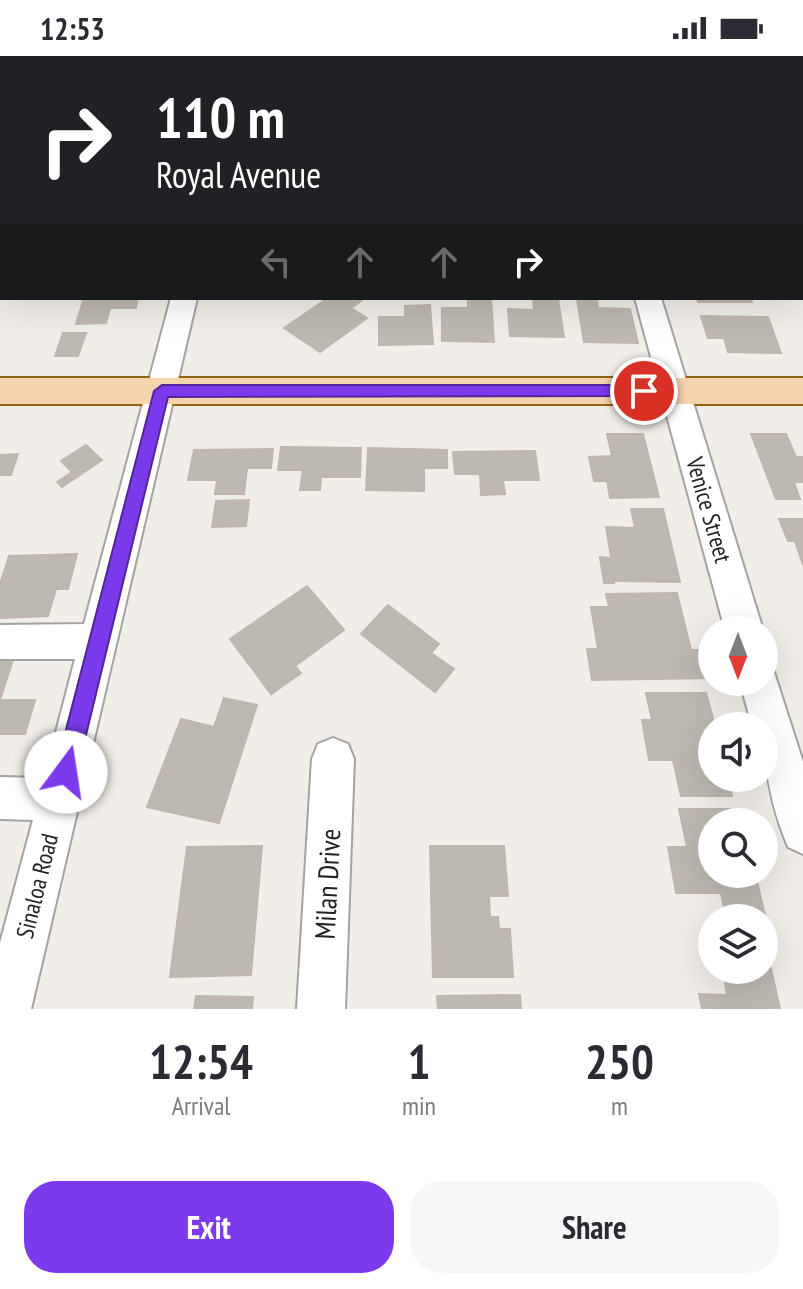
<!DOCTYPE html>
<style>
:root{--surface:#fff;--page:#f7f7f7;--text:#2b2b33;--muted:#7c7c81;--accent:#7c3aed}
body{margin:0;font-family:"PT Sans Narrow",sans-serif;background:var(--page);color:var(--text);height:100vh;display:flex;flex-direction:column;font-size:30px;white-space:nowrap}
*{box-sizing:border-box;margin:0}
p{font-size:26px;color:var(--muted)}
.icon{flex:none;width:44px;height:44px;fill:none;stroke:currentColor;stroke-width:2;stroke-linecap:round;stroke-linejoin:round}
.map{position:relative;height:953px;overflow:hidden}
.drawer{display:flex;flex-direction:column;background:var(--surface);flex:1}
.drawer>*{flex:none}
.hud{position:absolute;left:0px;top:0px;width:804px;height:244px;box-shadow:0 8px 32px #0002;background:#202124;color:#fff;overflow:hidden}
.needle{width:52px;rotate:180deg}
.controls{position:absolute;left:698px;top:560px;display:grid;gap:16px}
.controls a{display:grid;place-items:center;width:80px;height:80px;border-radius:50%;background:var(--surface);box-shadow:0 8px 32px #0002;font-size:40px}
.pin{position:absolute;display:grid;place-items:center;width:68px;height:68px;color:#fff;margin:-34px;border:4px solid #fff;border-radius:50%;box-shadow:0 2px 8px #0007}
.me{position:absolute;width:88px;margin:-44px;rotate:14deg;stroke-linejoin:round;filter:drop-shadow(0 0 6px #0008)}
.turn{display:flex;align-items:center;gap:28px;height:168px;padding:0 24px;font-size:36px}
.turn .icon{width:104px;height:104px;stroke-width:2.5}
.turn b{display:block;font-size:56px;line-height:68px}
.lanes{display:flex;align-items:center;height:76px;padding:0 24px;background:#0003;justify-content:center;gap:40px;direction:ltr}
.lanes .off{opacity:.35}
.eta{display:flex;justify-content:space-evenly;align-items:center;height:136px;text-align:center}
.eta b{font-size:48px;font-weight:700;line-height:56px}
.action{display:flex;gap:16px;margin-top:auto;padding:16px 24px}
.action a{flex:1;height:92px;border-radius:32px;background:var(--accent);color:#fff;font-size:32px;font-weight:700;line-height:92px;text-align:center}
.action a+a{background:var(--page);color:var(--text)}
.status{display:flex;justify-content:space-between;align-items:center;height:56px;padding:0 40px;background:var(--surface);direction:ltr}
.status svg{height:22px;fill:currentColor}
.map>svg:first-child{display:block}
</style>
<div class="status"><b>12:53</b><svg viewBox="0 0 49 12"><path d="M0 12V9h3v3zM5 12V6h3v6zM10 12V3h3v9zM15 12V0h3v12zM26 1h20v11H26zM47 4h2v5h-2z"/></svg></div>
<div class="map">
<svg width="803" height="953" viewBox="0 0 803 953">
<rect width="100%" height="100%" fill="#f1eee9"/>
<g fill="#beb8b2" stroke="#c1b6ad" stroke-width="2">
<polygon points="84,242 138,242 136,252 110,252 106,267 76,268"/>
<polygon points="328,242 355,242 361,245 351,252 367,262 320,296 284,272"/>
<polygon points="533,242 558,243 564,281 510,280 508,253 534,254"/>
<polygon points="697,242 750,242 752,246 698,246"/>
<polygon points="468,243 491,243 494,286 442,285 442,252 468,252"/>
<polygon points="577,243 597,244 598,252 630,253 638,287 584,286"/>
<polygon points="430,249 433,288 379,289 379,261 405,261 405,250"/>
<polygon points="701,260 768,261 781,297 728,296 724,282 708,282"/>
<polygon points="63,277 86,277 78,300 55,300"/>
<polygon points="607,378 643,378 659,441 610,442 607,425 594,425 589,401 612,400"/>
<polygon points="751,378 786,378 796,401 803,401 803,426 794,426 800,443 776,443"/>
<polygon points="86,389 102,404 62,431 57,426 72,416 61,405"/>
<polygon points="281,391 361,392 360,421 321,421 320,434 300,434 303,414 278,414"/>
<polygon points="368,392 447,394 447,412 424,412 424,435 366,434"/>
<polygon points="273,393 271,412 247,412 244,438 215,438 217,424 188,424 194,394"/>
<polygon points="535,395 539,424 503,424 505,438 481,439 480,418 455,418 453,396"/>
<polygon points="18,398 11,419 0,419 0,399"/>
<polygon points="249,444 246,470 212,471 216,445"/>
<polygon points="631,453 663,453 680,526 615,525 606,471 635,472"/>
<polygon points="779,463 803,463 803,509 795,485 788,485"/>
<polygon points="77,498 68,533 56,533 48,560 0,562 0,528 9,500"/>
<polygon points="600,501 610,502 614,527 604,527"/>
<polygon points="307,530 344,574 295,610 301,617 271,638 230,583"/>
<polygon points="677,537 691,594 707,594 712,622 592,624 587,593 598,593 591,551 609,551 606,538"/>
<polygon points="388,549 439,588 431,597 454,613 435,636 361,578"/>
<polygon points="0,604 13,604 0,644"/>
<polygon points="646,637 706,637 715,670 712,670 712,722 728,722 732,740 681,740 673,704 649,704 642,664 652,664"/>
<polygon points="224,642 257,649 219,767 147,751 181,663 214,671"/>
<polygon points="0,644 35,644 25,678 0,678"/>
<polygon points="679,753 730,753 733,766 712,766 712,818 744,818 746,825 757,825 769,877 764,877 764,862 726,862 721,837 676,837 668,791 687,791"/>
<polygon points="262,790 251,919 170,921 187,791"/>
<polygon points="430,790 504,790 508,840 489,840 490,861 498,861 499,873 510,873 513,921 433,921"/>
<polygon points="764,895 767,895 780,953 702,953 699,938 727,939 723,914 764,914"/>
<polygon points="520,939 521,953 438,953 437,940"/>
<polygon points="196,940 253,941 252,953 194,953"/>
</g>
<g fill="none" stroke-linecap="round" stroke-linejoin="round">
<defs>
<g id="minor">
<polygon points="105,0 125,0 104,2"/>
<rect x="233" y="0" width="20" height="2"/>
<rect x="0" y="24" width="2" height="12"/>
<polygon points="2,94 2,111 0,112 0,95"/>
<rect x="0" y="178" width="2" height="16"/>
<polygon points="171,242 197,242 31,953 0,953 0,887 33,764 0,763 0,721 44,722 75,603 0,603 0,569 84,568"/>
<polygon points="635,242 661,242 763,574 725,574"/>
<path d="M764 609 773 613 803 706V798L788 791C771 751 764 713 764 670H752L740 626H764Z"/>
<polygon points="333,682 348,688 354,703 345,953 297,953 312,703 318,688"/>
</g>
<rect id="major" x="0" y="322" width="803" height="26"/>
</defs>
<use href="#minor" stroke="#a3a3a3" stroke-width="4"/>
<use href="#major" stroke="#90650f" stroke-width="4"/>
<use href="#minor" fill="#fff" fill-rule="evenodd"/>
<use href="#major" fill="#f4d4ac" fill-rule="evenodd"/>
</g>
<polygon fill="#7c3aed" stroke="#51269a" stroke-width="2" points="162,329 644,329 652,335 644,340 168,341 77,716 74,724 66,728 58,724 55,716 154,335"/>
<g text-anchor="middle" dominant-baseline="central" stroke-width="8" stroke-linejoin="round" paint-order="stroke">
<g font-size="24" fill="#222" stroke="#fff">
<text transform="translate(709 454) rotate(74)">Venice Street</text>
<text transform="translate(37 830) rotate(-76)">Sinaloa Road</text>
</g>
<g font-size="28" fill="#222" stroke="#fff">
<text transform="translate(327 828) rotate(-87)">Milan Drive</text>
</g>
</g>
</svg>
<div class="controls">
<a><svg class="needle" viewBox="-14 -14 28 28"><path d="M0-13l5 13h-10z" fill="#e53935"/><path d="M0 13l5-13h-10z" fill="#7c7c81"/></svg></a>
<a><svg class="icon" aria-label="sound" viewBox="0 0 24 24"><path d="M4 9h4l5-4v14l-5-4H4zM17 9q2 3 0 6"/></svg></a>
<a><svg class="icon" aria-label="search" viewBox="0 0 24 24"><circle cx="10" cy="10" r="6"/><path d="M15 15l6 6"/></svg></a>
<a><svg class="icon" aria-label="layers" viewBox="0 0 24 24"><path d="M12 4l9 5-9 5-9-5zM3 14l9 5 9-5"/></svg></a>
</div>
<div class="pin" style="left:644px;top:335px;background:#d93025"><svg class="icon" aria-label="arrive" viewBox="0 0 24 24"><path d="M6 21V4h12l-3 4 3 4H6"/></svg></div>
<svg class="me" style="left:66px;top:716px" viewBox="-20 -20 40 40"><circle r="19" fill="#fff"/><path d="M0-13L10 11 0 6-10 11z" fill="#7c3aed"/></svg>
<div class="hud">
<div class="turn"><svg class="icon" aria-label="right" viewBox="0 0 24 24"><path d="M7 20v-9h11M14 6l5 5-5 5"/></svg><div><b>110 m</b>Royal Avenue</div></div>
<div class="lanes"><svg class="icon off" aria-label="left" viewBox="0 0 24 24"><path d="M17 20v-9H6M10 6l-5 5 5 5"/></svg><svg class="icon off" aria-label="ahead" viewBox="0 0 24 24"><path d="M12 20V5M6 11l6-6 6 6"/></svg><svg class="icon off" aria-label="ahead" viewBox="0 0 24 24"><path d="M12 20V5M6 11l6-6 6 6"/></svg><svg class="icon" aria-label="right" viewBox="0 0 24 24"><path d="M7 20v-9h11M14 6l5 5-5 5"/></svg></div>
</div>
</div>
<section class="drawer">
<div class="eta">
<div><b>12:54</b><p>Arrival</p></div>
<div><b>1</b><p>min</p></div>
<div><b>250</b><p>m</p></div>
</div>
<div class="action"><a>Exit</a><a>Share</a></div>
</section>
